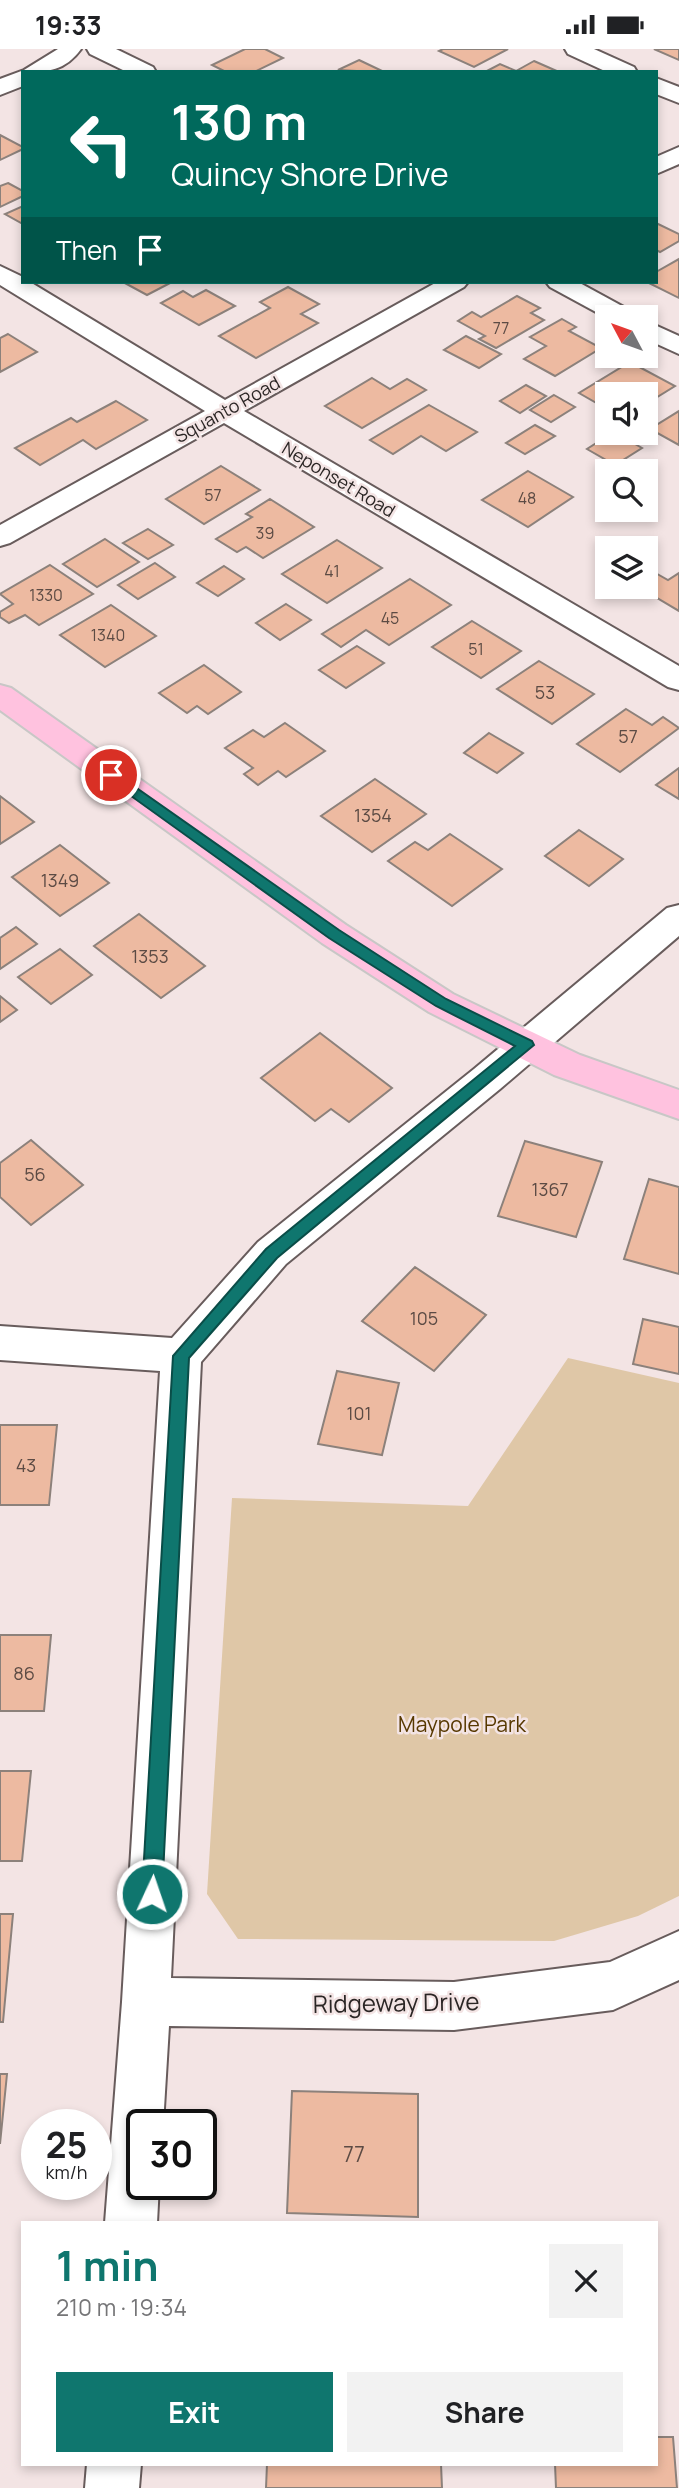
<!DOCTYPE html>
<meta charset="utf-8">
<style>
:root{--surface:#fff;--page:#f2f2f2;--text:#202124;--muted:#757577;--accent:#0f766e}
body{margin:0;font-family:Manrope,sans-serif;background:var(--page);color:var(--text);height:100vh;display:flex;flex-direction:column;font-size:26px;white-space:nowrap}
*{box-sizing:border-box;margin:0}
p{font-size:23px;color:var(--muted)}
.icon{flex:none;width:38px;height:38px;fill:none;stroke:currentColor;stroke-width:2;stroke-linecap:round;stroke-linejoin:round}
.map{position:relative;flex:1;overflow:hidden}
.sheet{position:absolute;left:21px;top:2172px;width:637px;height:245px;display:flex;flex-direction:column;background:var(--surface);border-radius:0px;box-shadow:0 4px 10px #0003}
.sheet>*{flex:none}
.guide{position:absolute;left:21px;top:21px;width:637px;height:214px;border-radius:0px;box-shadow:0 4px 10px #0003;background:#00695c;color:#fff;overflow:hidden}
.needle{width:46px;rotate:311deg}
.controls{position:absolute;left:595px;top:256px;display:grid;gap:14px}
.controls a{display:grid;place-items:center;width:63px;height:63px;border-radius:0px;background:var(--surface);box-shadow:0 4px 10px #0003;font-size:35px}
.speed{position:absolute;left:21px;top:2060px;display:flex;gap:14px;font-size:35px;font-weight:700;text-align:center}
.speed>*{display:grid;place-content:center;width:91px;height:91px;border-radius:50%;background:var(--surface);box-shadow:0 4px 10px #0003;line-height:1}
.speed small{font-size:18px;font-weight:400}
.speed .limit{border:4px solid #111;border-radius:10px;background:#fff;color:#111}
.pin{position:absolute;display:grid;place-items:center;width:60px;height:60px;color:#fff;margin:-30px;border:4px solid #fff;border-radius:50%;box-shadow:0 2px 7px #0007}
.me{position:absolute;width:77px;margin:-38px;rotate:3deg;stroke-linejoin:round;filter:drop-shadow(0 0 5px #0008)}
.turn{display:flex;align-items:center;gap:24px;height:147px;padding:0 35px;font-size:32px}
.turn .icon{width:91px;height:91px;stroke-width:2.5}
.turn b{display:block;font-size:49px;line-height:60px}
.then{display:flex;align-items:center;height:66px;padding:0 35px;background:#0003;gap:14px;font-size:26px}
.round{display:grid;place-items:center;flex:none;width:74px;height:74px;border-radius:0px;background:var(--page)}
.overview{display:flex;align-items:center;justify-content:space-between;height:119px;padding:0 35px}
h1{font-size:42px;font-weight:700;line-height:52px;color:var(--accent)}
.primary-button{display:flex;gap:14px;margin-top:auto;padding:14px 35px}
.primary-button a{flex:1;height:80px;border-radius:0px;background:var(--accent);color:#fff;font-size:28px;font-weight:700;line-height:80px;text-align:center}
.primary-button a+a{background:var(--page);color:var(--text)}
.status{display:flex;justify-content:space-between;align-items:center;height:49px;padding:0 35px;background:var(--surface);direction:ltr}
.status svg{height:19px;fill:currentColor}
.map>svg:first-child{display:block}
</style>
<div class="status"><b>19:33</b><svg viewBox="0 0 49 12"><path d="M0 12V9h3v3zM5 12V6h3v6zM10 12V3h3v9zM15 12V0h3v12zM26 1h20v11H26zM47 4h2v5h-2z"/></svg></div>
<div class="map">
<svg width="679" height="2439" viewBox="0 0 679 2439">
<rect width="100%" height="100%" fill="#f3e4e4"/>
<polygon fill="#dfc7a7" points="568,1309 679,1334 679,1847 638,1867 554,1892 238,1890 207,1845 232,1449 468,1457"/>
<g fill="#edbaa1" stroke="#8c817b" stroke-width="2">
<polygon points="245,0 265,0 283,9 254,23 226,23 212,16"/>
<polygon points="443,0 508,0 474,18 439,2"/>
<polygon points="654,0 679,0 679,11"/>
<polygon points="359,11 380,21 375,23 338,21"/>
<polygon points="534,12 559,23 485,23 500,15 516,22"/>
<polygon points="0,86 23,98 23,100 0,111"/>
<polygon points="8,134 23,142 23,147 0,158 0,137"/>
<polygon points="23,157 23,175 5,165"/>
<polygon points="656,174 679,185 679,192 660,203 656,201"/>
<polygon points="679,210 679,249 647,233 656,233 656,223"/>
<polygon points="123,233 172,233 147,246"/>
<polygon points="288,238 319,255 301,265 318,274 256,309 219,287 270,259 260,253"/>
<polygon points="206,241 235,257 199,276 161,254 183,242 193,248"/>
<polygon points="517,247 540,259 531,264 544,271 496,299 479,290 485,287 458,272 472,263 481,268"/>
<polygon points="562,270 576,278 569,282 601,299 555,327 524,310 546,297 530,288"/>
<polygon points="8,285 37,303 0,323 0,289"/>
<polygon points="466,287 501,305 479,319 444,301"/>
<polygon points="630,313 675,337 646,355 646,345 607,345 607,360 579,344"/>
<polygon points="372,329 390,340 407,330 426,341 362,379 325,357"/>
<polygon points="526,336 546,347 520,364 500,352"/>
<polygon points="554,346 575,358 551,373 530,361"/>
<polygon points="116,352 147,371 96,400 83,391 40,416 15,399 71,369 77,373"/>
<polygon points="429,356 477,383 446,402 421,387 393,405 370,391"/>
<polygon points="679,362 679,396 650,380"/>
<polygon points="535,376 555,387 525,405 506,394"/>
<polygon points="614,383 642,399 615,416 587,400"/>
<polygon points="221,417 260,441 204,475 166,450"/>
<polygon points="528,422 573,448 528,478 482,451"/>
<polygon points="270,450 314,478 263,509 246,498 237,503 216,490 252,468 246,465"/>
<polygon points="148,480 173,496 148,510 123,494"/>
<polygon points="105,490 139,513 97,538 63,515"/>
<polygon points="337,491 382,519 327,554 282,525"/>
<polygon points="155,514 175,528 138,550 118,536"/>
<polygon points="50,516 93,545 39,576 25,566 9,574 0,568 0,563 13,555 0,545"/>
<polygon points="224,517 244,530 218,547 197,534"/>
<polygon points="652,522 668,531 679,524 679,562 637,537 646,537 646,526"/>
<polygon points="410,530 451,556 389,596 366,581 341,598 322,585"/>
<polygon points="286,555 311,571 280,591 256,574"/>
<polygon points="111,556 156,587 105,618 60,586"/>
<polygon points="472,572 521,602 481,629 432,598"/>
<polygon points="357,597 384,614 346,639 319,621"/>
<polygon points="539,612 594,645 552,675 497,640"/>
<polygon points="204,616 241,643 208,665 197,657 187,664 159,644"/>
<polygon points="626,660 652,676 663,668 679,679 620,723 577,695"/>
<polygon points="285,674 325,702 286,728 278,722 258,736 244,725 253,719 225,699 253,681 264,688"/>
<polygon points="489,684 523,704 497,724 464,704"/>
<polygon points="679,719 679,750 656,736"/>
<polygon points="375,730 426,765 372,803 321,767"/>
<polygon points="0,747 34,773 0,795"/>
<polygon points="579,781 623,810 589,837 545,807"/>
<polygon points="450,785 502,820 452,857 388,812 415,793 428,801"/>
<polygon points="60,796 109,834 60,867 12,828"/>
<polygon points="139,865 205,917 161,949 94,897"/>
<polygon points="16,878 37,895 0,920 0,889"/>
<polygon points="60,900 92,926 51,955 18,928"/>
<polygon points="0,947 17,961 0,973"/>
<polygon points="320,984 392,1039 349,1073 331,1060 315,1072 261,1029"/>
<polygon points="31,1091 83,1136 31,1176 0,1148 0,1114"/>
<polygon points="525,1092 602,1113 576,1188 498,1167"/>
<polygon points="649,1130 679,1138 679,1225 624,1210"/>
<polygon points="415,1218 486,1266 434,1322 362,1272"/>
<polygon points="643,1270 679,1278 679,1325 633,1315"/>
<polygon points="337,1322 399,1334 382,1406 318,1395"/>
<polygon points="0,1376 57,1376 49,1456 0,1456"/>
<polygon points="0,1586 51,1586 44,1662 0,1662"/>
<polygon points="0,1722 31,1722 22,1812 0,1812"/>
<polygon points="0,1865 13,1865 3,1973 0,1973"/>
<polygon points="0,2025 7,2025 0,2095"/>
<polygon points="292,2042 418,2045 418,2168 287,2164"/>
<polygon points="656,2388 673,2388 677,2439 556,2439 555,2415 656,2415"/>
<polygon points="267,2415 441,2415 442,2439 266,2439"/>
</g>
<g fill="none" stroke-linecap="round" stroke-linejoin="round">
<defs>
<g id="minor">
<path d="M58 0H81C65 22 48 23 23 23V37L0 46V30L24 21Z"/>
<polygon points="87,0 116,0 153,18 156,23 127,23 90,5"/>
<polygon points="565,0 594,0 634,18 637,23 607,23 568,5"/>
<polygon points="656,29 679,38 679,54 656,45"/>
<polygon points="679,98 679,115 656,125 656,108"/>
<polygon points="0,217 23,228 23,233 30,233 225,351 437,233 468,233 464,238 244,362 679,617 679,641 668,638 224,374 10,494 0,497 0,476 205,362 0,236"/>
<polygon points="546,233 578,233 633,263 637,268 607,269 550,238"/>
<polygon points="646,272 679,287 679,305 646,290"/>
<polygon points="679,856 679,887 500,1040 286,1215 201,1313 171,1929 454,1933 610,1913 679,1882 679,1931 613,1961 454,1981 169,1977 163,2076 142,2076 142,2135 159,2135 157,2174 105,2174 122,1953 160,1322 0,1311 0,1277 172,1289 258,1193 474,1020 667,859"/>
<polygon points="87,2415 141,2415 139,2439 85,2439"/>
</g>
<polygon id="major" points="0,636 11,639 346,876 453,945 580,1006 679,1041 679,1070 554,1026 429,963 322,894 0,661"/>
</defs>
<use href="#minor" stroke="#685c5c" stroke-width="4"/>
<use href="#major" stroke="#c8c7c6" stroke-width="4"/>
<use href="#minor" fill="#fff" fill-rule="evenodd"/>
<use href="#major" fill="#ffc2df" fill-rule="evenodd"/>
</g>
<polygon fill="#0f766e" stroke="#0a4d48" stroke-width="2" points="111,721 339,881 446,950 532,992 534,996 277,1209 189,1309 162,1845 159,1852 152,1855 145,1852 142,1845 173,1307 266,1200 515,997 436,957 329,889 106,729 105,726"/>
<g text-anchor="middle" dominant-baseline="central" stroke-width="5" stroke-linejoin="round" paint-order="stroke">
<g font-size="16" fill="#5c4b44">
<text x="501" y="279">77</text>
<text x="213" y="446">57</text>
<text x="527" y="449">48</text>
<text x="265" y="484">39</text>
<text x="332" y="522">41</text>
<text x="46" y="546">1330</text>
<text x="390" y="569">45</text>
<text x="108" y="586">1340</text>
<text x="476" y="600">51</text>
</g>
<g font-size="18" fill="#2b2625" stroke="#f3e4e4">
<text transform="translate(227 360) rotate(-29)">Squanto Road</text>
<text transform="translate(339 430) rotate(31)">Neponset Road</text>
</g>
<g font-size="18" fill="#5c4b44">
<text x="545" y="643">53</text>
<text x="628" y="687">57</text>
<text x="373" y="766">1354</text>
<text x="60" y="831">1349</text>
<text x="150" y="907">1353</text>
<text x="35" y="1125">56</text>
<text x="550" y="1140">1367</text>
<text x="424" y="1269">105</text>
<text x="359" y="1364">101</text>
<text x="26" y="1416">43</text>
<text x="24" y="1624">86</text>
</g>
<g font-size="21" fill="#573800" stroke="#f3e4e4">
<text x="462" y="1675">Maypole Park</text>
</g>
<g font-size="21" fill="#5c4b44">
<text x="354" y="2105">77</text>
</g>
<g font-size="24" fill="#2b2625" stroke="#f3e4e4">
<text transform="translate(396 1953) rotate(-1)">Ridgeway Drive</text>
</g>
</g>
</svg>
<div class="controls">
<a><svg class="needle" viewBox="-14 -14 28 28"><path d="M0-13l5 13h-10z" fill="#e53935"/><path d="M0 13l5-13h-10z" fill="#757577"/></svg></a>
<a><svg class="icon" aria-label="sound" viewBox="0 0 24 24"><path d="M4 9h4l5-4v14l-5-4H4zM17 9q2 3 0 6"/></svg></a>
<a><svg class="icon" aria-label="search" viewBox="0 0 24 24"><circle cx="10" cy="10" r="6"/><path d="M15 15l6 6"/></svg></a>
<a><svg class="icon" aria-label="layers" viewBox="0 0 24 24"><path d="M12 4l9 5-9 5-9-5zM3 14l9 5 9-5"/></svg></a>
</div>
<div class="speed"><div>25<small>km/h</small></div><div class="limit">30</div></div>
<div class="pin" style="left:111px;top:726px;background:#d93025"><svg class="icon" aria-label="arrive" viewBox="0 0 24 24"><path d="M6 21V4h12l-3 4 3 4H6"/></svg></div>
<svg class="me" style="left:152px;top:1845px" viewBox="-20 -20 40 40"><circle r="17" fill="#0f766e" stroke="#fff" stroke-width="3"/><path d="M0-11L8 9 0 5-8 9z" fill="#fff"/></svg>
<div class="guide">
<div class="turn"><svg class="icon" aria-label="left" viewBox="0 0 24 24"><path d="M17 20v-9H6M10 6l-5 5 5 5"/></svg><div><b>130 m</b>Quincy Shore Drive</div></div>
<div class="then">Then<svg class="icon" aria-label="arrive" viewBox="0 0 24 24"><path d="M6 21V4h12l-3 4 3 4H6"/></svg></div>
</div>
<section class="sheet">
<div class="overview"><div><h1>1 min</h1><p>210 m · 19:34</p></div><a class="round"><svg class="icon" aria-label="close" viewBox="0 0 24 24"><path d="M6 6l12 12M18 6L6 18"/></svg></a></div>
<div class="primary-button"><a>Exit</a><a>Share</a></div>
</section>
</div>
